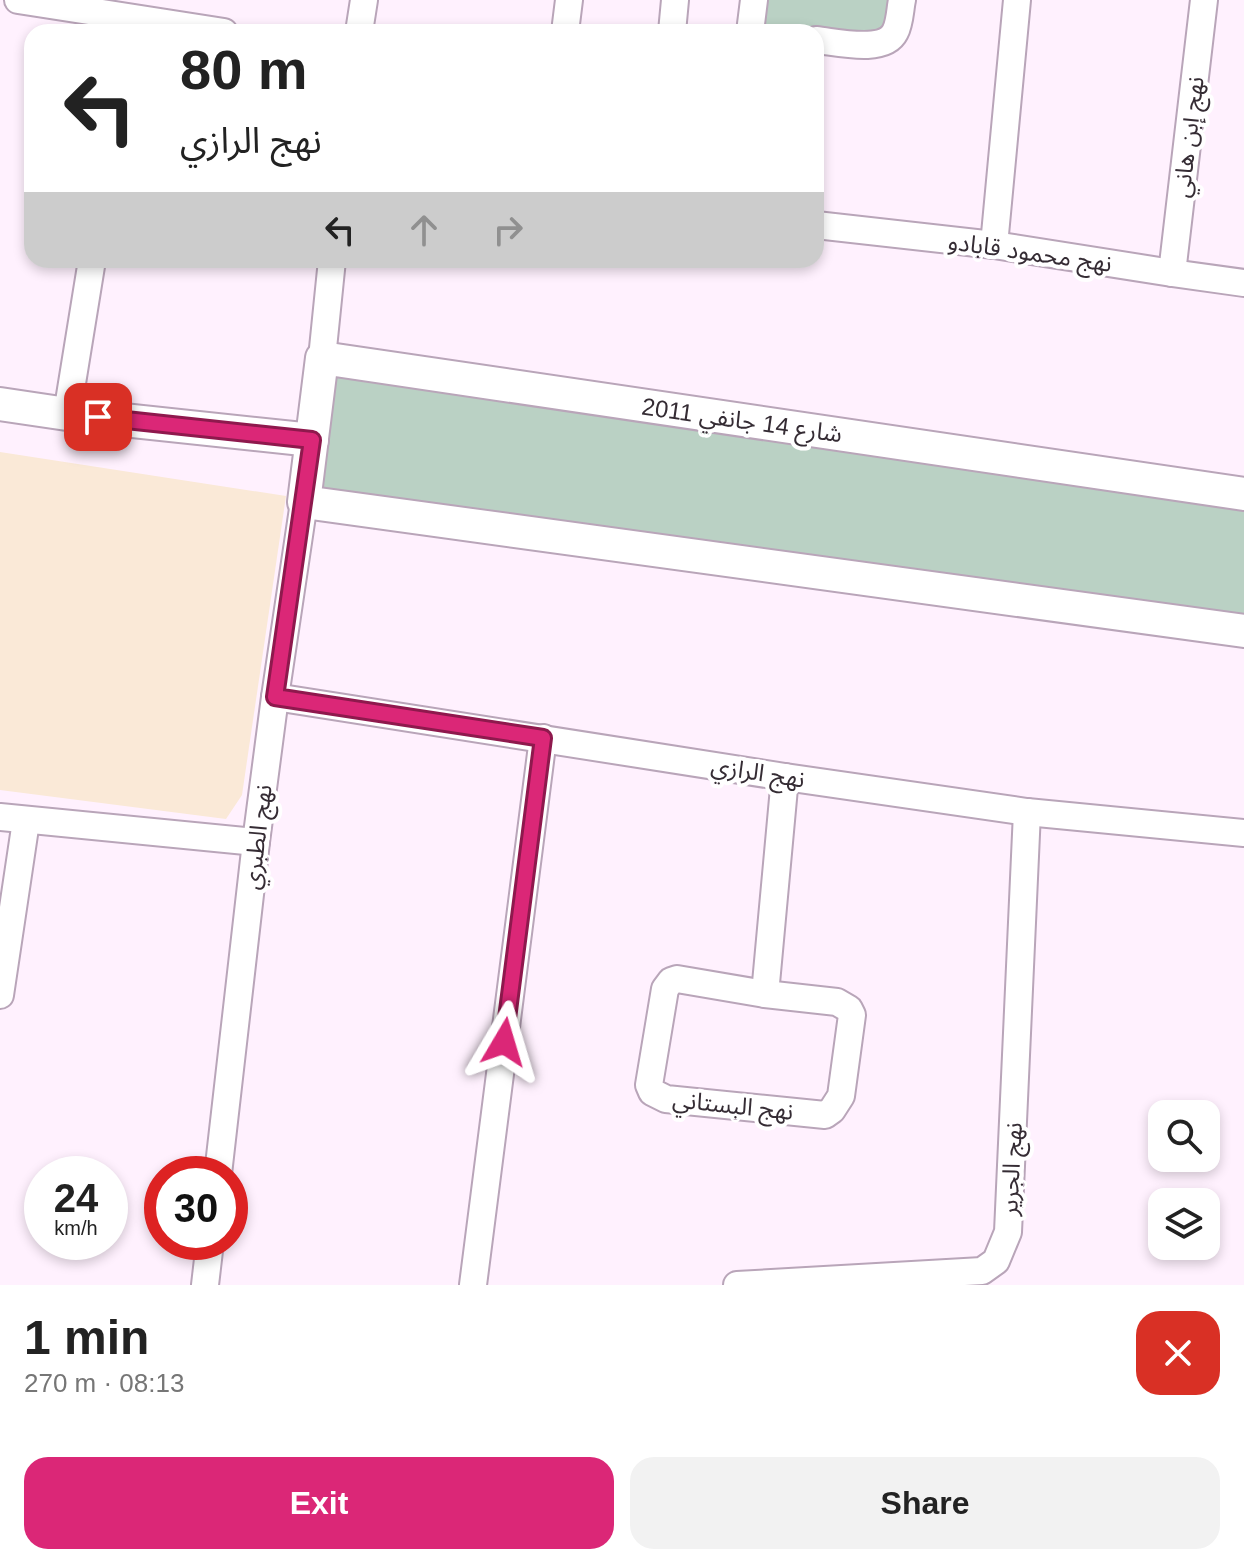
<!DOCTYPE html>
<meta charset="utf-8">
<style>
:root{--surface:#fff;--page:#f2f2f2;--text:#222;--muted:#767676;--accent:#db2777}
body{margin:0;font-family:Arial,"Noto Sans Arabic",sans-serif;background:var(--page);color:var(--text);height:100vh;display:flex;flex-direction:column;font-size:30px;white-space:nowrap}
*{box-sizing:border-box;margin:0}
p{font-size:26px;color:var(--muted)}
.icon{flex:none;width:44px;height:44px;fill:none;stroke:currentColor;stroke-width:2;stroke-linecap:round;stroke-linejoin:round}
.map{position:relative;height:1285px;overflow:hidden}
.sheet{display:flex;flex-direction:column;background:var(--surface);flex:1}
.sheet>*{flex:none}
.banner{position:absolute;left:24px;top:24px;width:800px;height:244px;border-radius:24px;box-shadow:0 4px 12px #0003;background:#fff;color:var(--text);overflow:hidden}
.tools{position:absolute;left:1148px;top:1100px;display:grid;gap:16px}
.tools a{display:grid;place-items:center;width:72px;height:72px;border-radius:16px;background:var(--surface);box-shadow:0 4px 12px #0003;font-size:40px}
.speed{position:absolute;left:24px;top:1156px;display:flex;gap:16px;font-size:40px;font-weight:700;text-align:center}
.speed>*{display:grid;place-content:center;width:104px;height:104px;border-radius:50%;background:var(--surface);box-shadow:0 4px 12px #0003;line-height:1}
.speed small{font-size:20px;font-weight:400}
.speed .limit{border:12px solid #d22;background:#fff;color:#111}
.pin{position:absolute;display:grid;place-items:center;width:68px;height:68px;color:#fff;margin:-34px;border-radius:16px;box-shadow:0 4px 12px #0006}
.me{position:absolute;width:88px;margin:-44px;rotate:7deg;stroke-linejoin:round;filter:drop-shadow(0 0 6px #0008)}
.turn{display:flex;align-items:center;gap:28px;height:168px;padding:0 24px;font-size:36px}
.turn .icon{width:104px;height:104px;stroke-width:2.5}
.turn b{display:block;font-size:56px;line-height:68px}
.lanes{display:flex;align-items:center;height:76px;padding:0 24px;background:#0003;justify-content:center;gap:40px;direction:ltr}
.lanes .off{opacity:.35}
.round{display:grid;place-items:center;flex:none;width:84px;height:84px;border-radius:24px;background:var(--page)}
.headline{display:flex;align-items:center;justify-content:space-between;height:136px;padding:0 24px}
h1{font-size:48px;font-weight:700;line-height:60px}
.cta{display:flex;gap:16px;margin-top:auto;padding:16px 24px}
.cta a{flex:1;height:92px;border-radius:24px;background:var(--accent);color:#fff;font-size:32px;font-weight:700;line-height:92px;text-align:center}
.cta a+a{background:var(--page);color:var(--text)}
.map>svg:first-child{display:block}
</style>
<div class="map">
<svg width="1244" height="1285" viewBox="0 0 1244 1285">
<rect width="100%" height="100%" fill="#fff1fe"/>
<polygon fill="#fae9d7" points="0,452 286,496 242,795 226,819 0,790"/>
<g fill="#bad1c4">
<polygon points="754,0 910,0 905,42 752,24"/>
<polygon points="320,362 1244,495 1244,632 311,491"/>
</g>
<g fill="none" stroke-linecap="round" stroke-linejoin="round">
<defs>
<g id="minor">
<polyline points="18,0 224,32"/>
<polyline points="359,32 364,0"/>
<polyline points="565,32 569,0"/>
<polyline points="672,32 675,0"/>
<polyline points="750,32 754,0"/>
<path d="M816 40C837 42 884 54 895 32 900 23 900 9 902 0"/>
<polyline points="816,225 994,245 1172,273 1244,283"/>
<polyline points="994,245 1017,0"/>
<polyline points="1172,273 1204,0"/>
<polyline points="322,358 332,260"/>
<polyline points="67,414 92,260"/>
<polyline points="275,697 785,777 1027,812 1244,833"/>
<polyline points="0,817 256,842"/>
<polygon points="677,979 765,994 837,1002 849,1009 852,1015 841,1096 832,1110 825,1115 666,1099 652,1092 649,1085 665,989 671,981"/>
<polyline points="765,994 785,777"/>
<polyline points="0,995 26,821"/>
<polyline points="218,1174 256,842 275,697 304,502"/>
<polyline points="205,1285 210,1242"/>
<polyline points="473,1285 543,738"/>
<polyline points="737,1285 982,1271 996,1261 1008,1232 1027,812"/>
</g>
<g id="tertiary">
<polyline points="0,404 67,414 312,440"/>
<polyline points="1244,494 322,358 304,502 1244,631"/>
</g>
</defs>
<use href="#minor" stroke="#b9a5b9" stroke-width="30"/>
<use href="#tertiary" stroke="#b9a5b9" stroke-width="36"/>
<use href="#minor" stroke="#fff" stroke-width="26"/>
<use href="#tertiary" stroke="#fff" stroke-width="32"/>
</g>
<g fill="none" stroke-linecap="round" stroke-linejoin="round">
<defs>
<polyline id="route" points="98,417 312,440 275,697 543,738 504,1042"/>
</defs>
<use href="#route" stroke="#8e194d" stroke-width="20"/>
<use href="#route" stroke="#db2777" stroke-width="14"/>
</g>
<g text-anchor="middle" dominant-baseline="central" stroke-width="8" stroke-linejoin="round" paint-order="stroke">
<g font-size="24" fill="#352c34" stroke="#fff">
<text transform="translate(1188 137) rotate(-83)">نهج إبن هاني</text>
<text transform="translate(1030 252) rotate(8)">نهج محمود قابادو</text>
<text transform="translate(742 420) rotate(8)">شارع 14 جانفي 2011</text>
<text transform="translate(758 772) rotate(9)">نهج الرازي</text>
<text transform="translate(257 837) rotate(-83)">نهج الطبري</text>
<text transform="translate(733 1105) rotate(6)">نهج البستاني</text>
<text transform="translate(1011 1169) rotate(-87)">نهج الجرير</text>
</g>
</g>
</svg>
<div class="tools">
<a><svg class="icon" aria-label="search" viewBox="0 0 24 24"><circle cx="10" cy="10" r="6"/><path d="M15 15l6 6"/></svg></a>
<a><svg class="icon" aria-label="layers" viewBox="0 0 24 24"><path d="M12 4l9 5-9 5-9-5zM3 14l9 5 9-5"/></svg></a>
</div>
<div class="speed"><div>24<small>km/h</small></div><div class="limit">30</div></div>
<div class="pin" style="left:98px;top:417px;background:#d93025"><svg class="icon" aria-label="arrive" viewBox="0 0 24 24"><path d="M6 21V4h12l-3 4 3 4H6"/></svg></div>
<svg class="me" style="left:504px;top:1042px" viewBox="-20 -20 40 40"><path d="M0-17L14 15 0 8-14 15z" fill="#db2777" stroke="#fff" stroke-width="4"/></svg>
<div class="banner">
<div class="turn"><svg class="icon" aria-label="left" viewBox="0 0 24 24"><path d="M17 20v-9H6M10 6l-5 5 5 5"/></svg><div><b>80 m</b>نهج الرازي</div></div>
<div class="lanes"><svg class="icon" aria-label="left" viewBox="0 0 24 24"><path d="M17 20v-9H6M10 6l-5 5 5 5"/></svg><svg class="icon off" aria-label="ahead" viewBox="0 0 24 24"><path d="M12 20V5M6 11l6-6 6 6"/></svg><svg class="icon off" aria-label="right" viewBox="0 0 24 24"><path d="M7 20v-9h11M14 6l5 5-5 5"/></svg></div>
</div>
</div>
<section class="sheet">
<div class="headline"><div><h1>1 min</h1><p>270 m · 08:13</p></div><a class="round" style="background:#d93025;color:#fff"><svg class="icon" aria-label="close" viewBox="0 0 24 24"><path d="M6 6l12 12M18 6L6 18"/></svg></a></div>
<div class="cta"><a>Exit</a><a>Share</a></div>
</section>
